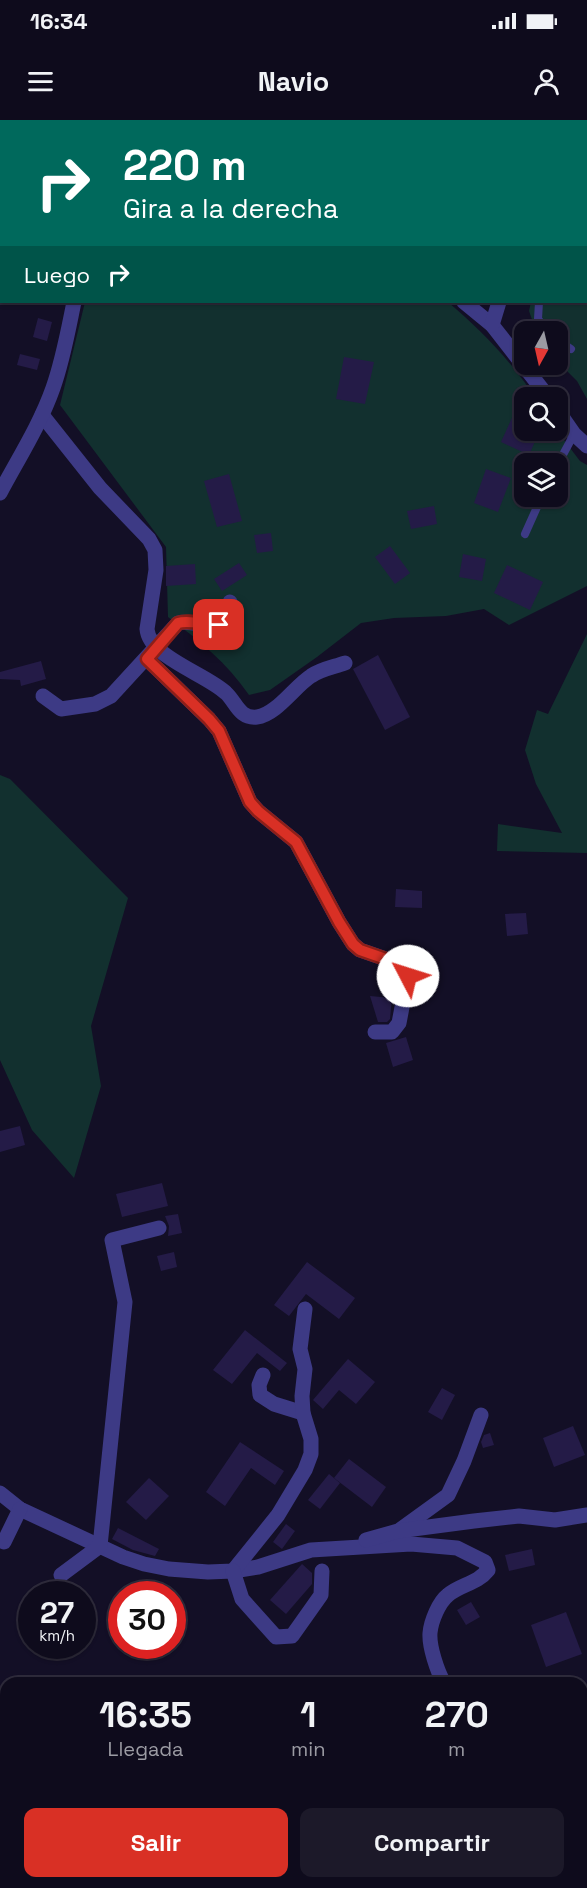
<!DOCTYPE html>
<html lang="es">
<style>
:root{--surface:#0e0b1c;--page:#1c1929;--text:#f1f3f6;--muted:#9b9ba3;--line:#2e2b3b;--accent:#d93025}
body{margin:0;font-family:"Space Grotesk",sans-serif;background:var(--page);color:var(--text);height:100vh;display:flex;flex-direction:column;font-size:22px;white-space:nowrap}
*{box-sizing:border-box;margin:0}
p{font-size:20px;color:var(--muted)}
.icon{flex:none;width:33px;height:33px;fill:none;stroke:currentColor;stroke-width:2;stroke-linecap:round;stroke-linejoin:round}
.map{position:relative;flex:1;overflow:hidden}
.drawer{position:absolute;left:0px;top:1557px;width:588px;height:212px;display:flex;flex-direction:column;background:var(--surface);border-radius:18px 18px 0 0;box-shadow:0 2px 4px #0004,0 0 0 2px var(--line)}
.drawer>*{flex:none}
.hud{position:absolute;left:0px;top:0px;width:588px;height:183px;box-shadow:0 2px 4px #0004,0 0 0 2px var(--line);background:#00695c;color:#fff;overflow:hidden}
.needle{width:39px;rotate:188deg}
.tools{position:absolute;left:514px;top:201px;display:grid;gap:12px}
.tools a{display:grid;place-items:center;width:54px;height:54px;border-radius:12px;background:var(--surface);box-shadow:0 2px 4px #0004,0 0 0 2px var(--line);font-size:30px}
.speed{position:absolute;left:18px;top:1461px;display:flex;gap:12px;font-size:30px;font-weight:700;text-align:center}
.speed>*{display:grid;place-content:center;width:78px;height:78px;border-radius:50%;background:var(--surface);box-shadow:0 2px 4px #0004,0 0 0 2px var(--line);line-height:1}
.speed small{font-size:15px;font-weight:400}
.speed .limit{border:9px solid #d22;background:#fff;color:#111}
.pin{position:absolute;display:grid;place-items:center;width:51px;height:51px;color:#fff;margin:-26px;border-radius:12px;box-shadow:0 3px 9px #0006}
.me{position:absolute;width:66px;margin:-33px;rotate:310deg;stroke-linejoin:round;filter:drop-shadow(0 0 4px #0008)}
.turn{display:flex;align-items:center;gap:21px;height:126px;padding:0 24px;font-size:27px}
.turn .icon{width:78px;height:78px;stroke-width:2.5}
.turn b{display:block;font-size:42px;line-height:51px}
.then{display:flex;align-items:center;height:57px;padding:0 24px;background:#0003;gap:12px;font-size:22px}
.eta{display:flex;justify-content:space-evenly;align-items:center;height:102px;text-align:center}
.eta b{font-size:36px;font-weight:700;line-height:42px}
.action{display:flex;gap:12px;margin-top:auto;padding:12px 24px}
.action a{flex:1;height:69px;border-radius:12px;background:var(--accent);color:#fff;font-size:24px;font-weight:700;line-height:69px;text-align:center}
.action a+a{background:var(--page);color:var(--text)}
.status{display:flex;justify-content:space-between;align-items:center;height:42px;padding:0 30px;background:var(--surface);direction:ltr}
.status svg{height:16px;fill:currentColor}
header{display:flex;justify-content:space-between;align-items:center;height:78px;padding:0 24px;background:var(--surface);font-size:27px;font-weight:700}
.map>svg:first-child{display:block}
</style>
<div class="status"><b>16:34</b><svg viewBox="0 0 49 12"><path d="M0 12V9h3v3zM5 12V6h3v6zM10 12V3h3v9zM15 12V0h3v12zM26 1h20v11H26zM47 4h2v5h-2z"/></svg></div>
<header><svg class="icon" aria-label="menu" viewBox="0 0 24 24"><path d="M4 6h16M4 12h16M4 18h16"/></svg>Navio<svg class="icon" aria-label="person" viewBox="0 0 24 24"><circle cx="12" cy="8" r="4"/><path d="M4 21q1-7 8-7t8 7"/></svg></header>
<div class="map">
<svg width="587" height="1768" viewBox="0 0 587 1768">
<rect width="100%" height="100%" fill="#130f26"/>
<g fill="#12302f" fill-rule="evenodd">
<polygon points="123,0 259,0 260,1 123,1"/>
<polygon points="330,0 538,0 332,2"/>
<polygon points="584,0 587,0 587,279 577,261 558,242 558,212 536,211 529,191 531,182 586,182 586,2"/>
<path d="M85 182H448C481 210 511 241 535 277L525 278V310L557 311 580 341 587 345V466L509 505 484 489 446 496 394 498 361 503 317 537 270 570 249 575C227 543 199 520 168 497L166 427 60 285ZM525 344H558V376H525Z"/>
<polygon points="587,514 587,733 497,731 498,704 562,713 536,664 525,630 537,590 548,594"/>
<polygon points="0,655 10,659 128,778 91,906 101,966 74,1058 32,1010 0,940"/>
</g>
<g fill="#241b47">
<polygon points="38,198 52,202 47,221 33,217"/>
<polygon points="20,234 40,239 37,250 17,245"/>
<polygon points="344,237 374,242 365,284 336,279"/>
<polygon points="516,289 525,293 525,310 540,310 529,335 501,322"/>
<polygon points="486,349 511,358 498,392 474,383"/>
<polygon points="229,354 242,401 217,407 204,361"/>
<polygon points="434,386 437,404 411,409 407,391"/>
<polygon points="271,413 273,431 257,433 254,415"/>
<polygon points="390,426 410,453 395,464 375,437"/>
<polygon points="463,434 486,439 482,461 459,457"/>
<polygon points="239,443 247,455 222,471 214,459"/>
<polygon points="195,444 196,464 166,466 166,446"/>
<polygon points="507,445 543,462 530,490 494,473"/>
<polygon points="378,535 410,597 385,610 353,549"/>
<polygon points="41,541 46,559 21,566 20,560 0,559 0,552"/>
<polygon points="396,769 422,771 422,788 395,787"/>
<polygon points="526,793 528,814 507,816 505,794"/>
<polygon points="370,876 392,878 390,899 387,902 378,902"/>
<polygon points="406,917 413,940 393,947 386,923"/>
<polygon points="20,1006 25,1025 0,1032 0,1011"/>
<polygon points="162,1063 168,1086 122,1097 116,1074"/>
<polygon points="178,1094 182,1113 168,1116 169,1106 165,1096"/>
<polygon points="174,1132 177,1147 161,1151 157,1136"/>
<polygon points="307,1142 355,1178 339,1199 306,1174 289,1196 274,1185"/>
<polygon points="245,1210 287,1243 280,1251 257,1233 232,1264 213,1250"/>
<polygon points="348,1239 375,1262 356,1284 339,1270 323,1289 313,1280"/>
<polygon points="442,1268 455,1275 442,1300 428,1292"/>
<polygon points="573,1306 585,1335 554,1347 543,1318"/>
<polygon points="490,1313 494,1325 483,1328 481,1322 484,1315"/>
<polygon points="240,1322 284,1351 275,1365 251,1348 225,1386 206,1372"/>
<polygon points="349,1339 386,1367 372,1387 334,1358"/>
<polygon points="329,1354 340,1363 320,1389 308,1380"/>
<polygon points="149,1358 169,1376 146,1400 126,1382"/>
<polygon points="286,1404 295,1411 282,1429 273,1422"/>
<polygon points="118,1408 159,1429 155,1436 133,1430 112,1419"/>
<polygon points="532,1429 535,1445 509,1451 505,1435"/>
<polygon points="302,1444 312,1453 312,1464 286,1494 270,1480"/>
<polygon points="471,1482 480,1497 466,1505 457,1490"/>
<polygon points="566,1492 582,1534 546,1547 531,1505"/>
</g>
<g fill="none" stroke-linecap="round" stroke-linejoin="round">
<g stroke="#3d3a85" stroke-width="8">
<polyline points="586,96 587,97"/>
<polyline points="539,182 538,199 549,212"/>
<polyline points="558,220 571,229"/>
<polyline points="558,344 574,314"/>
<polyline points="525,414 542,376"/>
</g>
<g stroke="#3d3a85" stroke-width="15">
<polyline points="286,0 288,2"/>
<polyline points="108,2 108,0"/>
<polyline points="554,2 555,0"/>
<polyline points="464,182 492,205 549,278"/>
<polyline points="492,205 499,182"/>
<polyline points="558,291 574,314 587,326"/>
<path d="M42 295 100 368 149 419 155 430 156 450 147 509C149 537 206 554 226 573 236 582 239 599 257 597 276 595 295 566 311 556 321 549 334 547 345 543"/>
<path d="M0 373C18 339 40 305 53 268 63 240 68 211 74 182"/>
<polyline points="147,539 209,599 219,611 250,682 258,691 296,722 339,802 353,824 360,830 406,846 408,856 399,903 392,912 375,912"/>
<path d="M43 576 61 589 95 584 111 576 178 503C193 498 220 516 231 497 233 492 233 488 230 482"/>
<polyline points="263,1255 259,1265 260,1275 274,1284 303,1293"/>
<path d="M0 1373 20 1389 123 1437 144 1444 169 1449 208 1452 233 1451 258 1447 311 1430 411 1424 457 1428 485 1442 488 1450C477 1464 461 1464 448 1475 439 1482 431 1501 430 1513 429 1526 437 1551 444 1563"/>
<polyline points="401,1409 448,1375 464,1341 481,1295"/>
<polyline points="366,1420 398,1411 474,1401 519,1396 555,1400 587,1395"/>
<polyline points="4,1422 20,1389"/>
<polyline points="233,1451 278,1395 305,1350 311,1334 311,1319 303,1293 302,1276 305,1249 300,1229 305,1189"/>
<polyline points="233,1451 242,1479 276,1517 292,1516 321,1475 322,1451"/>
<polyline points="61,1455 100,1426 125,1182 112,1120 159,1108"/>
<polyline points="582,1650 587,1652"/>
</g>
</g>
<g fill="none" stroke-linecap="round" stroke-linejoin="round">
<defs>
<path id="route" d="M219 505C206 506 190 499 178 503L147 539 209 599 219 611 250 682 258 691 296 722 339 802 353 824 360 830 406 846 408 856"/>
</defs>
<use href="#route" stroke="#8d1f18" stroke-width="15"/>
<use href="#route" stroke="#d93025" stroke-width="10"/>
</g>
</svg>
<div class="tools">
<a><svg class="needle" viewBox="-14 -14 28 28"><path d="M0-13l5 13h-10z" fill="#e53935"/><path d="M0 13l5-13h-10z" fill="#9b9ba3"/></svg></a>
<a><svg class="icon" aria-label="search" viewBox="0 0 24 24"><circle cx="10" cy="10" r="6"/><path d="M15 15l6 6"/></svg></a>
<a><svg class="icon" aria-label="layers" viewBox="0 0 24 24"><path d="M12 4l9 5-9 5-9-5zM3 14l9 5 9-5"/></svg></a>
</div>
<div class="speed"><div>27<small>km/h</small></div><div class="limit">30</div></div>
<div class="pin" style="left:219px;top:505px;background:#d93025"><svg class="icon" aria-label="arrive" viewBox="0 0 24 24"><path d="M6 21V4h12l-3 4 3 4H6"/></svg></div>
<svg class="me" style="left:408px;top:856px" viewBox="-20 -20 40 40"><circle r="19" fill="#fff"/><path d="M0-13L10 11 0 6-10 11z" fill="#d93025"/></svg>
<div class="hud">
<div class="turn"><svg class="icon" aria-label="right" viewBox="0 0 24 24"><path d="M7 20v-9h11M14 6l5 5-5 5"/></svg><div><b>220 m</b>Gira a la derecha</div></div>
<div class="then">Luego<svg class="icon" aria-label="right" viewBox="0 0 24 24"><path d="M7 20v-9h11M14 6l5 5-5 5"/></svg></div>
</div>
<section class="drawer">
<div class="eta">
<div><b>16:35</b><p>Llegada</p></div>
<div><b>1</b><p>min</p></div>
<div><b>270</b><p>m</p></div>
</div>
<div class="action"><a>Salir</a><a>Compartir</a></div>
</section>
</div>
